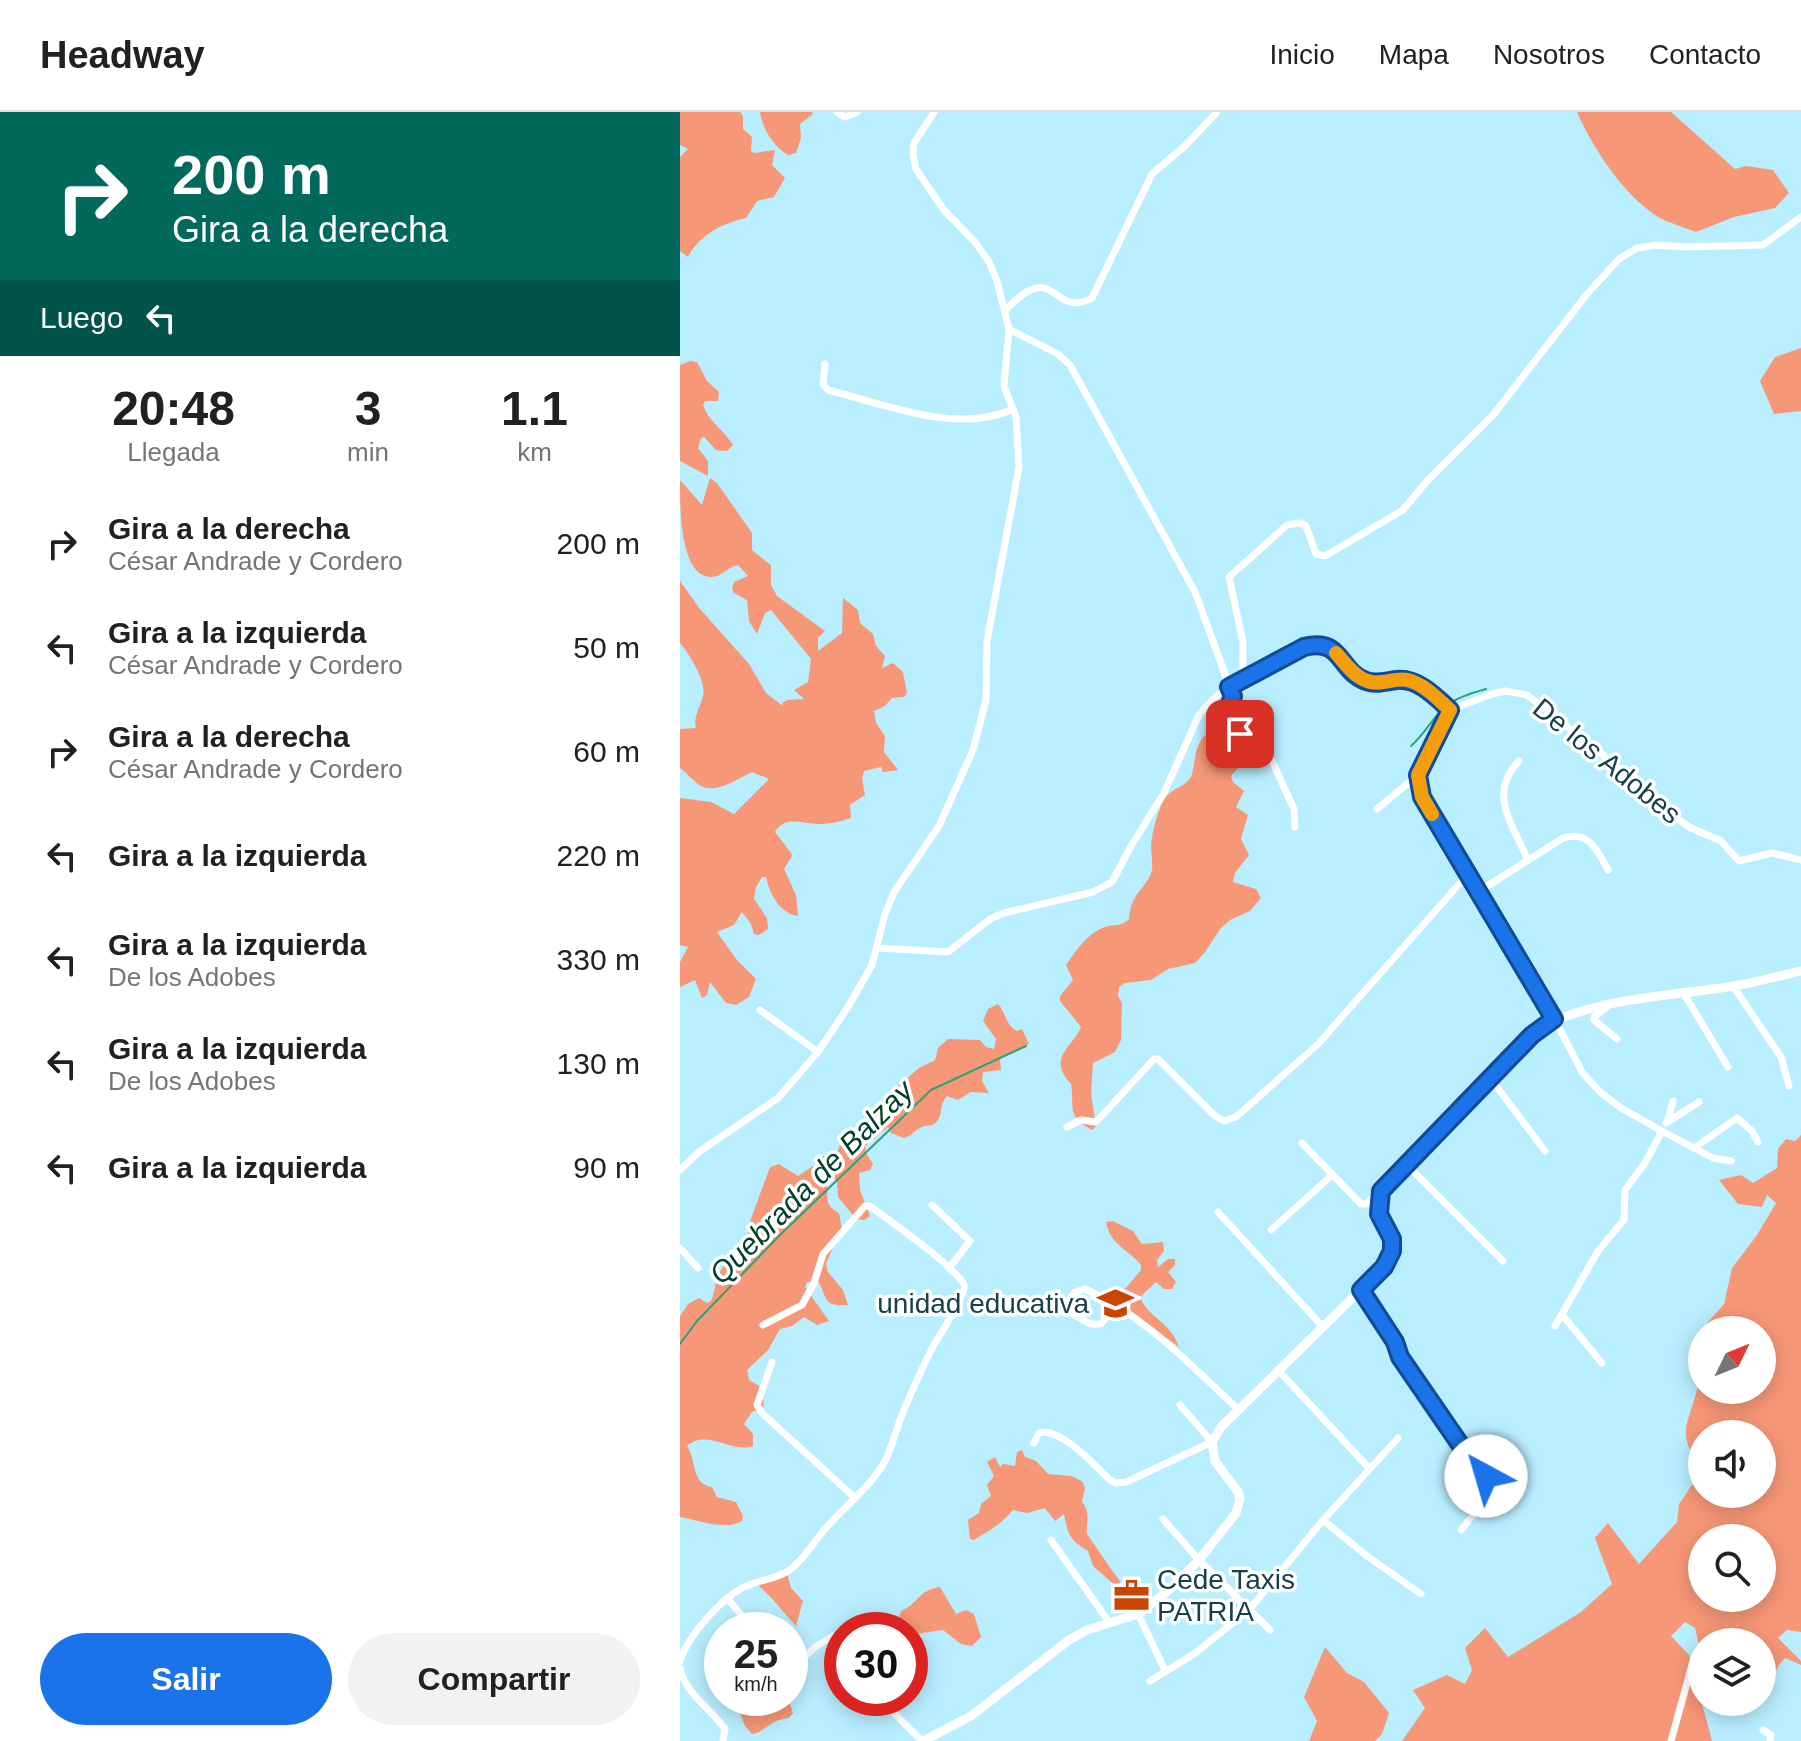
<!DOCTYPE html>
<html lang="es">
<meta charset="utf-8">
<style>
:root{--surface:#fff;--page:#f2f2f2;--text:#202124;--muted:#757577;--line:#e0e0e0;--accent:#1a73e8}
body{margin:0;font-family:Helvetica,sans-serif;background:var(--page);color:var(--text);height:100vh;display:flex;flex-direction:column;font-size:30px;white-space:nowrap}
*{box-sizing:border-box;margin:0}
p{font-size:26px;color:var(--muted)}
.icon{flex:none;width:44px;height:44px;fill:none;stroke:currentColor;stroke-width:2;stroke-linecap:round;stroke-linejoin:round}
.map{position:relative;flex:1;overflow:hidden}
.side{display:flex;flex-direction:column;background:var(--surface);width:680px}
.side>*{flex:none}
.top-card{background:#00695c;color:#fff;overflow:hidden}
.needle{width:52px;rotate:47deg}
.fabs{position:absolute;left:1008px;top:1204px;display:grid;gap:16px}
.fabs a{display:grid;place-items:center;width:88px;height:88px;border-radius:50%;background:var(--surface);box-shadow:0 4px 20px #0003;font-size:40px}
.speed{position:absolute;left:24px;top:1500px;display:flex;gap:16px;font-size:40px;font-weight:700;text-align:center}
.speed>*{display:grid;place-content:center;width:104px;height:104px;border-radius:50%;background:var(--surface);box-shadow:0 4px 20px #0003;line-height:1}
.speed small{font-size:20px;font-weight:400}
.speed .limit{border:12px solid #d22;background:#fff;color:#111}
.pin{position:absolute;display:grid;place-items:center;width:68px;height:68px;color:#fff;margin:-34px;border-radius:16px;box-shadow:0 4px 12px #0006}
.me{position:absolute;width:88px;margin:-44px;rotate:321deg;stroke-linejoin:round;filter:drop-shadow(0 0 6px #0008)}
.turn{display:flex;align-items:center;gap:28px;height:168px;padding:0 40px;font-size:36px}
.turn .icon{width:104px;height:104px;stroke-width:2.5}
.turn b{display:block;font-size:56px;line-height:68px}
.then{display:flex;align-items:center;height:76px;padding:0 40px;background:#0003;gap:16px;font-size:30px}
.eta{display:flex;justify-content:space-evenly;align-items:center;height:136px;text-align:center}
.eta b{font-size:48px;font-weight:800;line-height:56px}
.button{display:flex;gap:16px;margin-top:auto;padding:16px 40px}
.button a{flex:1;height:92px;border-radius:48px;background:var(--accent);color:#fff;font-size:32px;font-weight:800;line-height:92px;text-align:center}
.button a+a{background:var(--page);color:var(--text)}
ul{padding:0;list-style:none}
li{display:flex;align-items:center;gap:24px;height:104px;padding:0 40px}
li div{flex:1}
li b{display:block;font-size:30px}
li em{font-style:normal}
header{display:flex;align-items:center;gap:48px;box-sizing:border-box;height:112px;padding:0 40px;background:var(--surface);border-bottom:2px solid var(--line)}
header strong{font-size:38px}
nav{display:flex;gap:44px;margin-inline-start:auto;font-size:28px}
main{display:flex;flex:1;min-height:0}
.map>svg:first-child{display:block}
</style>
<header>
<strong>Headway</strong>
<nav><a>Inicio</a><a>Mapa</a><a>Nosotros</a><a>Contacto</a></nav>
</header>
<main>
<section class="side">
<div class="top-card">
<div class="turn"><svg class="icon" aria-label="right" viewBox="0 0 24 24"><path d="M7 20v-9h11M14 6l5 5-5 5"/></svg><div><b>200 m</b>Gira a la derecha</div></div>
<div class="then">Luego<svg class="icon" aria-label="left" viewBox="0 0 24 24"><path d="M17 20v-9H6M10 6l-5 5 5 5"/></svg></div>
</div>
<div class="eta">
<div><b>20:48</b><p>Llegada</p></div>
<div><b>3</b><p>min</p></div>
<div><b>1.1</b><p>km</p></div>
</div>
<ul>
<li><svg class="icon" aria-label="right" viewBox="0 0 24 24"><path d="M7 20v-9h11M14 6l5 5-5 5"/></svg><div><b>Gira a la derecha</b><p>César Andrade y Cordero</p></div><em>200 m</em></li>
<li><svg class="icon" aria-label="left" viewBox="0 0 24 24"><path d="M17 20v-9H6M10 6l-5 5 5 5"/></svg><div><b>Gira a la izquierda</b><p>César Andrade y Cordero</p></div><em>50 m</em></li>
<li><svg class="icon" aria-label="right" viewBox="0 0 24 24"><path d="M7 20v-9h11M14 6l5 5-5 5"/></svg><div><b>Gira a la derecha</b><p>César Andrade y Cordero</p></div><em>60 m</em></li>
<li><svg class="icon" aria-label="left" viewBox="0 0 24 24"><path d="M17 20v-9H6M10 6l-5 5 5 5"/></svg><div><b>Gira a la izquierda</b></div><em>220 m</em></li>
<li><svg class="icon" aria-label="left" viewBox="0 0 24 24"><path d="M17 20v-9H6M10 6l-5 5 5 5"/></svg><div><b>Gira a la izquierda</b><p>De los Adobes</p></div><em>330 m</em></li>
<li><svg class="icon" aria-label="left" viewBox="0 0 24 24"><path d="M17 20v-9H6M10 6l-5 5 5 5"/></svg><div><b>Gira a la izquierda</b><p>De los Adobes</p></div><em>130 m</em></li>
<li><svg class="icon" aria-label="left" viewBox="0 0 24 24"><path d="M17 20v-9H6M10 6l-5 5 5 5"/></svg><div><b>Gira a la izquierda</b></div><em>90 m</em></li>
</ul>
<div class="button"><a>Salir</a><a>Compartir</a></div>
</section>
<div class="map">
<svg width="1121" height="1629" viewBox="0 0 1121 1629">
<rect width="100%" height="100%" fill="#b9eeff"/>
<g fill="#f69877" fill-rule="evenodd">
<path d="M0 0H60L63 4V17L72 25 71 39 74 41 95 38 92 53 105 66 94 85 77 89 66 106C43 111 19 123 8 145L0 139V45L8 37 0 33Z"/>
<path d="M80 0H132L133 2 120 12 121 26 116 41 108 43C93 34 83 18 80 0Z"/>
<path d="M897 0H991L1055 57 1066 54 1093 58 1109 81 1095 96 1054 105 1016 120C1006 116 996 113 986 109 949 92 913 37 897 0Z"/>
<polygon points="1121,236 1121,299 1094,302 1080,269 1095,245"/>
<path d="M10 249 17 250 27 269 39 280 38 289H25L23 293C28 309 44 318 53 333L47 339 36 338 24 325 21 326 18 336 28 349V364L0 349V253Z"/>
<path d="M30 366 37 371 72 421V438L91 453V473L97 484 145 519 138 526V539L162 521 163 486 178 498 180 511 193 522 196 534 205 544 202 556 213 551 223 560 227 581 224 585 212 586 205 594 194 599 196 611 205 624 204 640 218 658 203 660 201 655 184 659 182 666 185 683 170 693 171 706C160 710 149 712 138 712 122 712 105 703 95 720L111 741 112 744 104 757 116 783 118 804C99 801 90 782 86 765H82L76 775 74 787 87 806 88 817 79 823 74 822 71 812 62 800 54 813 37 820 57 848 76 867 69 885 56 893 46 891 30 870 27 883 22 886 15 868 0 875V850L8 835 0 833V686L31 690 54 702 89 667 72 660C59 666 37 682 21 674 14 670 7 661 0 656V617L16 616C13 605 20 596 23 584 27 571 9 541 0 531V469L20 497 69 552 86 581 103 594 102 591 108 588 124 587 114 578 128 570 131 547 91 498 85 501 77 522 69 509 67 488 54 481 52 477 54 470 68 464 58 453C47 455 41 466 30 465 0 463 0 398 0 368L22 393Z"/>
<path d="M536 616C552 617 580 616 587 633L575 649 557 657 551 664 553 670 564 679 556 695 568 703 561 727 569 743 555 761 553 770 576 777 581 786 570 799 550 808 541 816 525 840 515 851 488 857 471 868 445 871 439 875 438 884 442 891 441 928 435 940 413 951 411 982 416 1014 412 1018C385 1003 395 995 391 972 367 946 391 937 401 915L380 889V884L393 868 386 853C396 839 407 821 425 815 435 812 441 815 449 807 451 779 467 777 472 758 473 750 471 741 471 733 472 720 477 703 482 691 489 675 508 676 512 662 517 641 514 627 536 616Z"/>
<path d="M318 892C326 900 325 913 337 919L342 917 349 932 320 947 321 958 303 960 302 969 309 981 291 980 278 988 267 984C259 993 263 1000 258 1008 253 1016 246 1012 240 1016 233 1019 232 1024 224 1026L211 1021 208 1015 185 1034 186 1041 193 1052 190 1058 179 1061 180 1078 190 1104 184 1108 176 1107 158 1085 157 1069 147 1061 143 1044 156 1043 160 1033 171 1029 190 1010 211 1000 212 996 206 990 217 975 239 956 255 948 258 936 268 927 300 928 306 935 314 937 316 927 303 909 308 897Z"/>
<path d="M1121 1023V1520L1107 1518 1098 1526 1121 1549V1553L1105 1546 1098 1554 1089 1576 1082 1575V1530H1022V1545L1015 1516 1005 1510 991 1524 1009 1543 1032 1629H722L745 1596 733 1578 767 1563 785 1572 792 1558 785 1536 805 1516 828 1545 901 1500 932 1472 915 1426 928 1411 959 1452 997 1410 999 1392 1022 1358V1382H1082V1322H1022V1356C995 1322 1008 1313 1017 1278 1021 1260 1017 1243 1014 1226L1044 1192 1052 1156 1077 1123 1096 1091 1087 1083 1082 1095 1058 1092 1039 1068 1061 1063 1073 1071 1097 1056 1098 1037 1106 1027 1115 1029ZM1022 1218H1082V1278H1022ZM1022 1426H1082V1486H1022Z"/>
<path d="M99 1052 118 1064 133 1054 148 1076C146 1089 147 1094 159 1101L162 1117 146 1151 148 1160 163 1178 168 1193C142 1195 148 1186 138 1169L127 1170 125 1175 149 1209 137 1213 124 1205 112 1214 100 1217 88 1238 67 1258 69 1268 81 1275 84 1294 72 1300 64 1312 73 1322V1334C52 1342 27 1316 7 1334 17 1349 11 1372 32 1375L37 1385 56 1390 63 1404 62 1409C45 1419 18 1408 0 1405V1204L8 1192 19 1186 27 1191 31 1189C39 1170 32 1153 59 1149L67 1130 69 1112 90 1055Z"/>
<path d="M433 1109 453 1119 462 1132 483 1130 484 1139 477 1148 478 1155 488 1147H495V1153L488 1160 496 1170 492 1177H484L476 1170 460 1185C467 1205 491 1210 499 1235L456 1204 440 1189 444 1178 461 1158V1153C448 1137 430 1133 426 1110Z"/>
<path d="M342 1338 345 1345 356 1349 368 1362 392 1364 403 1370 405 1377 402 1390C411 1401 406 1409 407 1422 418 1438 428 1453 440 1469L439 1477 413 1454 408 1439C389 1428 388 1422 384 1402L375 1409 365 1396 347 1401 333 1398C323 1411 308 1419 294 1428L290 1427 288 1408 299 1401 301 1392 311 1384 307 1373 314 1364 307 1350 315 1345 320 1355 323 1352 335 1354 337 1340Z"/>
<path d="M107 1461 111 1476 123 1489 116 1514C103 1500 92 1485 79 1474L80 1470Z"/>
<path d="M260 1475 276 1502 286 1498 294 1502 301 1525 292 1534 281 1532 263 1518 235 1522 220 1516 218 1508 221 1499C241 1490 236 1479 260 1475Z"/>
<polygon points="645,1535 667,1561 684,1570 709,1601 702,1622 695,1629 629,1629 637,1609 624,1585"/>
<path d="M54 1586H108L113 1601 109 1606C88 1608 86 1620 72 1622L65 1614Z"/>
</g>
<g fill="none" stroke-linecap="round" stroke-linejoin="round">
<g stroke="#2ea278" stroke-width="2">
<path d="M731 634C745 622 753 605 765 595 777 585 792 581 806 577"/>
<polyline points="0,1232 17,1209 101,1122 251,978 346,934"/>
</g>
<g stroke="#fff" stroke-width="7">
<polyline points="157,0 165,5 177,0"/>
<path d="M325 199C376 143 371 208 412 186L472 62 506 33 536 1"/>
<polyline points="329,217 378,242 390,253 515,480 553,584 543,609 545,614 550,619 575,626 587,638 614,697 615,715"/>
<path d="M145 252 143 272 148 278C204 292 278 323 333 297"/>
<polyline points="563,567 563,530 549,465 607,413 620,411 626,414 636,442 645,444 723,398 747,369 813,303 907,182 939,147 957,136 977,133 1005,135 1083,133 1121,105"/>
<polyline points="770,598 738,663 742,685 787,763 864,887 902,960 919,979 941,996 982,1019 965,1051 945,1078 944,1108 918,1139 875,1214"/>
<polyline points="770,598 812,582 826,579 847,583 922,642 971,689 1011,716 1041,729 1059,749 1092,741 1121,748"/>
<path d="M839 649C807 681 833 713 848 748"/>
<polyline points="697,697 738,663"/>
<path d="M798 780 883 726C909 718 917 738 928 758"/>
<path d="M198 836 268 840 310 807 324 801 413 780 432 770 451 734 484 681 518 605C525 594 534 586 544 578 561 567 627 527 645 534 663 540 669 564 687 570 698 573 707 568 718 568 739 566 756 586 770 598"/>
<polyline points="1053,874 1101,945 1109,974"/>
<polyline points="1003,880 1048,955"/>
<polyline points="927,895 914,905 914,908 937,927"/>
<polyline points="80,898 138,940"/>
<polyline points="811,967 865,1039"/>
<polyline points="988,1008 993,989"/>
<polyline points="986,1011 1019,990"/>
<polyline points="387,1015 401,1008 416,1010 474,947 478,947 535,1004 544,1009 556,1005 638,932 787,763"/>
<polyline points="982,1019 1033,1046 1051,1049"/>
<polyline points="622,1031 681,1092 686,1092 701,1079"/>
<polyline points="1014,1036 1057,1006 1072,1019 1078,1030"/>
<polyline points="727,1053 823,1149"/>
<polyline points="0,1058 20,1039 98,986 138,940 168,895 192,853 205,802 214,780 259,714 293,638 306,588 307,529 339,355 336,305 324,274 329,217 317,169 309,150 295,130 263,97 236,57 233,43 234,31 254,0"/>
<polyline points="252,1093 290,1129 269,1156"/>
<polyline points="538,1100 643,1215"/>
<polyline points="591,1118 651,1064"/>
<polyline points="0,1136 18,1156"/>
<polyline points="681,1178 715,1230 720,1245 786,1341 806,1364 809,1372 808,1384 781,1418"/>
<path d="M435 1193 421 1212H410L393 1202 388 1189 395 1180 405 1177C465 1204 510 1253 558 1297"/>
<polyline points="883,1204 922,1251"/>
<polyline points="92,1250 77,1293 82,1301 174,1385"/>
<polyline points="598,1258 689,1356"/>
<path d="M354 1331 359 1321C380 1314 415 1354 430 1368L436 1371 446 1370 532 1330 500 1293"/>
<polyline points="483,1407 519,1448 590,1518"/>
<polyline points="643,1408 687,1444 741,1482"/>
<polyline points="371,1428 429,1510"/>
<polyline points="47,1486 74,1518"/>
<polyline points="458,1502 485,1558"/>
<path d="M0 1549C7 1525 40 1488 62 1476 77 1468 94 1468 108 1459 123 1449 133 1431 144 1418 163 1395 191 1375 205 1349 212 1335 216 1318 222 1303 232 1278 243 1254 255 1231 261 1221 288 1179 284 1173 274 1153 211 1110 190 1094H185L143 1142 134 1171 122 1193 83 1213"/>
<path d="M0 1556C4 1580 31 1597 45 1617L43 1629"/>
<polyline points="110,1559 135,1535 153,1524"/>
<polyline points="470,1569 514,1542 569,1498 644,1407 718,1326"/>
<polyline points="200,1587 242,1629"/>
<polyline points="1083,1618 1091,1623 1090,1629"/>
<polyline points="991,1629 1013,1549"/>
</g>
<path stroke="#fff" stroke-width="9" d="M243 1629 291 1604 389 1528 407 1518 458 1502 488 1479 519 1448 556 1401 560 1387 558 1380 535 1349 532 1330 541 1315 704 1155 713 1133 699 1102 701 1079 852 923C898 886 996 884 1054 874 1077 870 1099 864 1121 859"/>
</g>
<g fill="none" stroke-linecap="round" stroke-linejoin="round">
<defs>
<path id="route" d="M560 622 550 619 543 609 553 584 549 575 624 535C663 525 658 559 686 569 697 573 706 569 717 568 738 566 756 585 770 598L738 663 742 685 874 907 852 923 701 1079 699 1102 712 1127V1139L704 1155 681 1178 715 1230 720 1245 786 1341 806 1364"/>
</defs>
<use href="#route" stroke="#114b97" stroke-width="20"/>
<use href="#route" stroke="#1a73e8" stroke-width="14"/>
<path stroke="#f59e0b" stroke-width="14" d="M656 541C669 556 681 574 703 570 711 569 719 566 728 568 744 572 758 587 770 598L738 663 742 685 752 702"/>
</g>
<defs>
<symbol id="school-bare" viewBox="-9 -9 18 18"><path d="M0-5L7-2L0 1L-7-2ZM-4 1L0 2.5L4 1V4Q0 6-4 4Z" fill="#ca4500" stroke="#fff" stroke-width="2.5" paint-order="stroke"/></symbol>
<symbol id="office-bare" viewBox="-9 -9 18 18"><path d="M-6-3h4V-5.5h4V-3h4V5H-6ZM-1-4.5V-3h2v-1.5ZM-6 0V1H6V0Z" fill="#ca4500" stroke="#fff" stroke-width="2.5" paint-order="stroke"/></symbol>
</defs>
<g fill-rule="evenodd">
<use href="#school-bare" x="410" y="1166" width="51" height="51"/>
<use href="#office-bare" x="426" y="1458" width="51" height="51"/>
</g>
<g text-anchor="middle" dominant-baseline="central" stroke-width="7" stroke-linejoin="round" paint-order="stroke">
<g font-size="28" fill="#18404b" stroke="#fff">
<text transform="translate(927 649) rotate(39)">De los Adobes</text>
</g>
<g font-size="28" fill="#18404b" stroke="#fff" text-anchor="end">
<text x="409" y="1191">unidad educativa</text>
<text x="477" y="1467" text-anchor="start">Cede Taxis<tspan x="477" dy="32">PATRIA</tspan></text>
</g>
<g font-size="30" font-style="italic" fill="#024128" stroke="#fff">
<text transform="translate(131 1070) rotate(-45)">Quebrada de Balzay</text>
</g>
</g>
</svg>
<div class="fabs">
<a><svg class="needle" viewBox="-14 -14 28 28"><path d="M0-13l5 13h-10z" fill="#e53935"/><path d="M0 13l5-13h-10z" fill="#757577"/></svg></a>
<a><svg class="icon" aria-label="sound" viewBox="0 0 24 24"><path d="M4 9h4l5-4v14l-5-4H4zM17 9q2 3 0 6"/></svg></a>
<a><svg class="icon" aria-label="search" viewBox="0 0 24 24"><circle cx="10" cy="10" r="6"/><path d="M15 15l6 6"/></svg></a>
<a><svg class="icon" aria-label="layers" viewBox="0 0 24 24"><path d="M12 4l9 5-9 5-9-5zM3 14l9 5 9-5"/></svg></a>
</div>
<div class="speed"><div>25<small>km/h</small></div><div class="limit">30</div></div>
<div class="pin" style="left:560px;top:622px;background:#d93025"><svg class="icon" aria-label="arrive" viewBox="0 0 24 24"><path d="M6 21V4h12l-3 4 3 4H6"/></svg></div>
<svg class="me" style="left:806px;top:1364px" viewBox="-20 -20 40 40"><circle r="19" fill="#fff"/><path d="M0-13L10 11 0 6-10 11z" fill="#1a73e8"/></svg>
</div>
</main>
